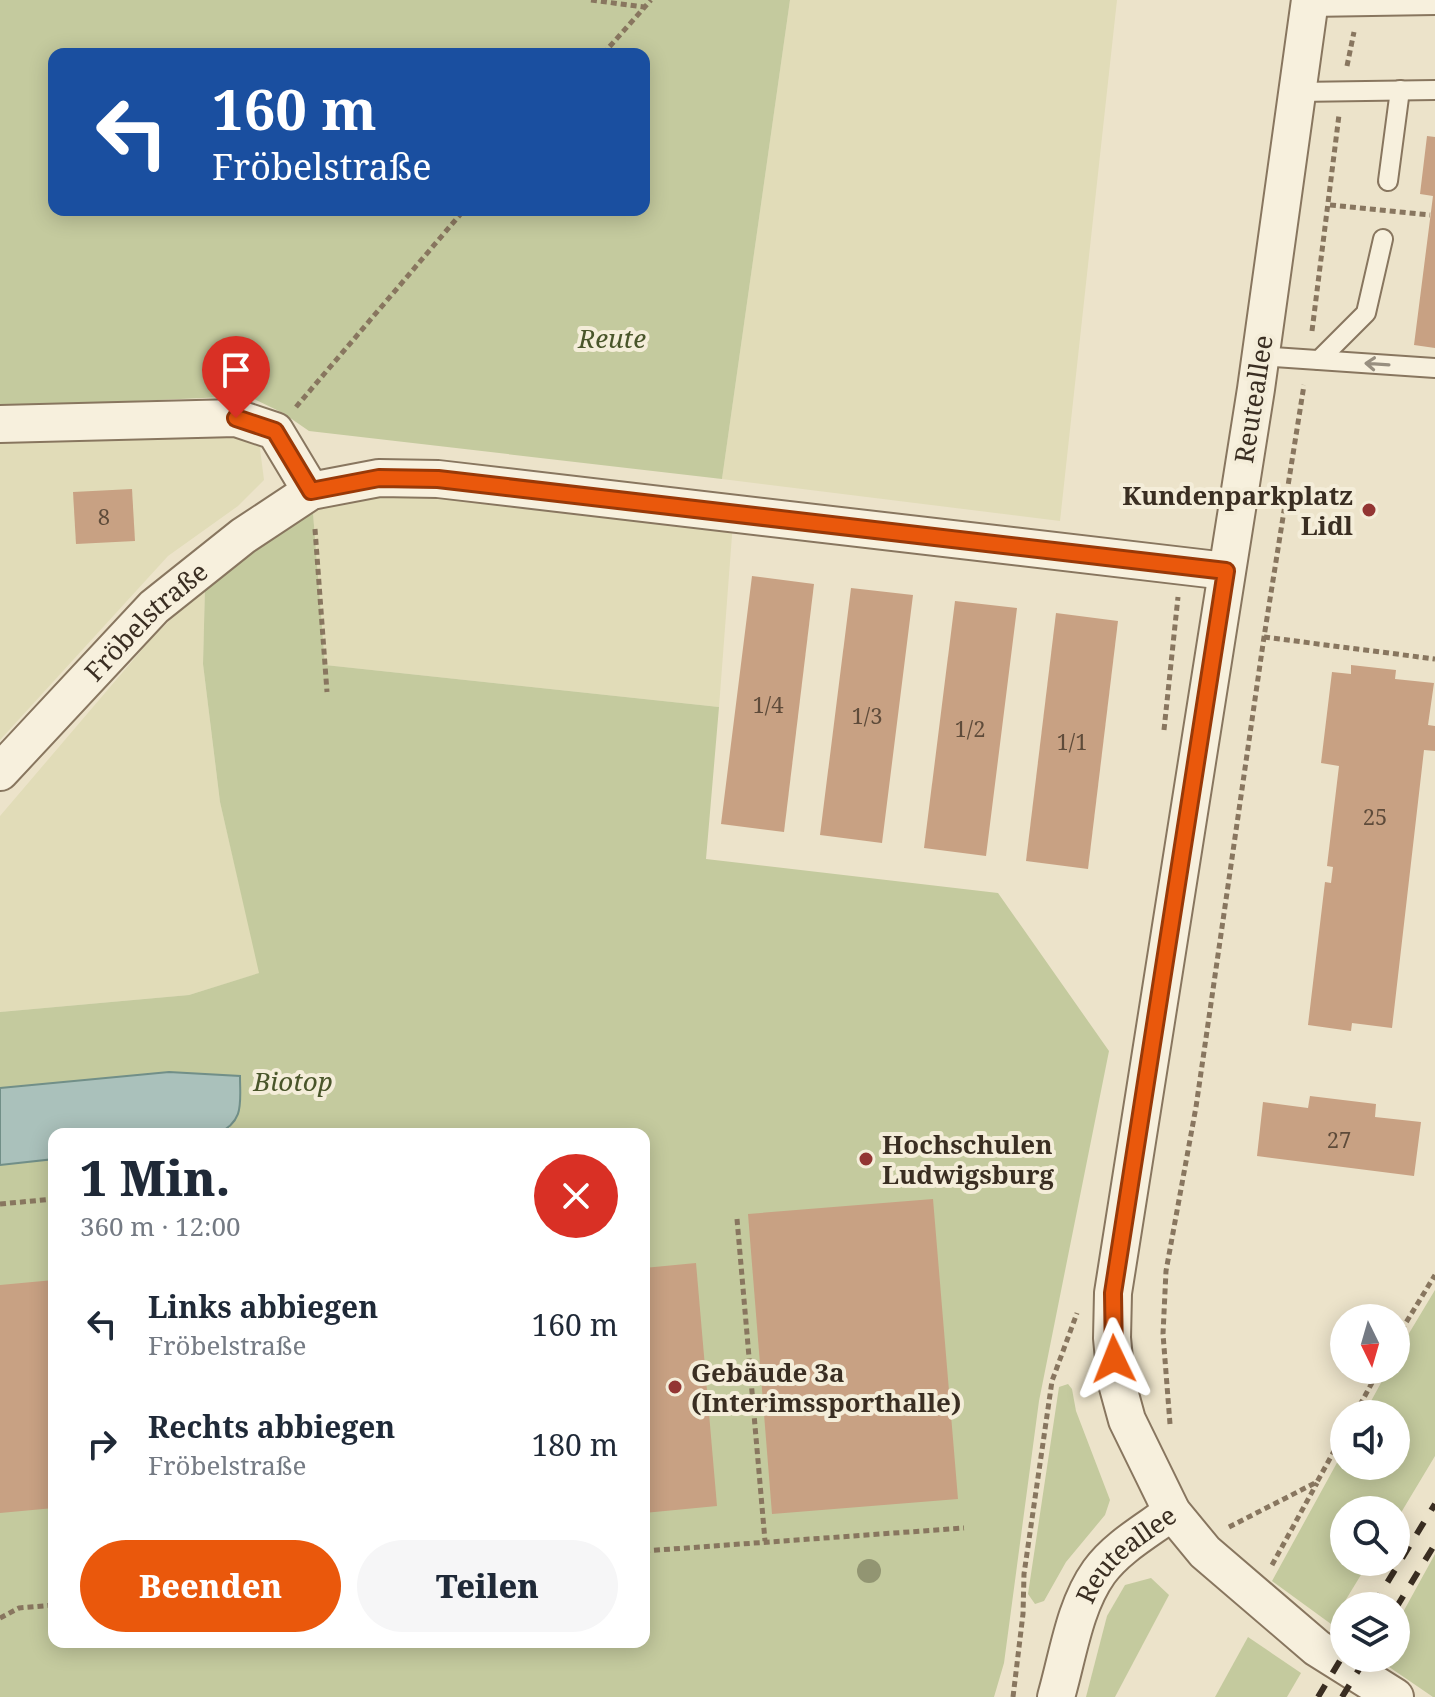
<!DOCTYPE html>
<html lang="de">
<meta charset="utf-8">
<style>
:root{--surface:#fff;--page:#f6f6f7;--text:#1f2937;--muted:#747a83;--accent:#ea580c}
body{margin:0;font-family:"Noto Serif",serif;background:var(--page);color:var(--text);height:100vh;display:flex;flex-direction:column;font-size:30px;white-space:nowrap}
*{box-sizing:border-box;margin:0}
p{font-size:26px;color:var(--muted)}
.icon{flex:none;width:44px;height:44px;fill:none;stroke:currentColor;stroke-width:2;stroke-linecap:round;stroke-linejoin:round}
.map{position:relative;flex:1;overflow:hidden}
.details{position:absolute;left:48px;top:1128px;width:602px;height:520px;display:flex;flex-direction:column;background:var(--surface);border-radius:16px;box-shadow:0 4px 20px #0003}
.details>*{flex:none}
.banner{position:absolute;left:48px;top:48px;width:602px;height:168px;border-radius:16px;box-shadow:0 4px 20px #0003;background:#1a4fa0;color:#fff;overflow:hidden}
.needle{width:52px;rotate:175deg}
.tools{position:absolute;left:1330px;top:1304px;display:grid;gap:16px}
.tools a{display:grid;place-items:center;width:80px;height:80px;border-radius:50%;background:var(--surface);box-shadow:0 4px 20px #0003;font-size:40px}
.pin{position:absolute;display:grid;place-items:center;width:68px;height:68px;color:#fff;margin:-82px -34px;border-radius:50% 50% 50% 0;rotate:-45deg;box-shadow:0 0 8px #0007}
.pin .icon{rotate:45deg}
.me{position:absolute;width:88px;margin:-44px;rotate:358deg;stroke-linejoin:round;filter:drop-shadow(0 0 6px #0008)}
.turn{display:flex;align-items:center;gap:28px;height:168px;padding:0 32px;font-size:36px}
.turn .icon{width:104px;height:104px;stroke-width:2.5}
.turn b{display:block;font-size:56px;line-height:68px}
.round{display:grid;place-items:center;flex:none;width:84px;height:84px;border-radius:42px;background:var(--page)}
.summary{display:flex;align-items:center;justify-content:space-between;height:136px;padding:0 32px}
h1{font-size:48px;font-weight:800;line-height:60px}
.cta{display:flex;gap:16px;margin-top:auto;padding:16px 32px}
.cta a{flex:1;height:92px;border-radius:48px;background:var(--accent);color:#fff;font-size:32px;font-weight:800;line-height:92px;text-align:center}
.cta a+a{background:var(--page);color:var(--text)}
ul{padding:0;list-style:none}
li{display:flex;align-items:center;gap:24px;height:120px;padding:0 32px}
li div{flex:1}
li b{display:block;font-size:30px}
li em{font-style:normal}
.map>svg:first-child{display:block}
</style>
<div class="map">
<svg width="1435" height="1697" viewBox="0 0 1435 1697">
<rect width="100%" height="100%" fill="#ece3ca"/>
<g fill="#e1dcb8">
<polygon points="790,0 1117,0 1060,521 722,479"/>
<polygon points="236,434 259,441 264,480 238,506 168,556 0,740 0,440 208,438"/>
<polygon points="430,490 733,522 719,707 325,665 313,513 331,504 371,492"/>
<polygon points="205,586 203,664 220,802 260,973 189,995 0,1012 0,816 151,639"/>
</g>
<g fill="#c4ca9e" fill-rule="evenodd">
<path d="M0 0H790L722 479 309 431 283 413 248 396 0 407ZM54 54H644V210H54Z"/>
<polygon points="313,513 325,665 719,707 706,859 998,893 1109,1051 1039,1401 1004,1663 994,1697 0,1697 0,1165 54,1159 54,1642 644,1642 644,1134 217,1134 230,1128 169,1072 0,1088 0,1012 189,995 259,973 220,802 203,664 205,586 284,524"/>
<polygon points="1435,1290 1435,1456 1396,1521 1396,1510 1344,1510 1344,1562 1372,1562 1367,1565 1331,1624 1272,1581 1344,1450 1344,1466 1396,1466 1396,1414 1364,1414 1388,1370 1396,1370 1396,1355"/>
<polygon points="1068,1384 1072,1389 1076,1411 1110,1500 1105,1515 1066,1562 1044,1601 1035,1604 1028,1594 1059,1387"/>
<polygon points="1435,1554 1435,1697 1433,1697 1376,1658 1396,1658 1396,1625"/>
<polygon points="1151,1578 1169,1595 1115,1697 1086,1697 1107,1616 1125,1585"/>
<polygon points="1248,1637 1301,1673 1287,1697 1215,1697"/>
</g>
<path fill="#aac1bb" stroke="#718f88" stroke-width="2" d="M169 1072 240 1076C240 1103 245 1121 217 1134H54V1159L0 1165V1088Z"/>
<g fill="#c8a183">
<polygon points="1427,136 1435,137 1435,348 1414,345 1433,196 1420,194"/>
<polygon points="132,489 135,541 76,544 73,492"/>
<polygon points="752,576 814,584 784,832 721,824"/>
<polygon points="851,588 913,595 882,843 820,835"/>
<polygon points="955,601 1017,608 986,856 924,848"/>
<polygon points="1056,613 1118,621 1088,869 1026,861"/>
<polygon points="1351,665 1396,670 1395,679 1434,683 1428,725 1435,726 1435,751 1424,750 1392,1028 1352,1023 1351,1031 1308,1025 1325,882 1331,883 1333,867 1327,866 1339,766 1321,763 1332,672 1351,674"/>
<polygon points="1310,1096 1376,1104 1375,1117 1421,1122 1414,1176 1257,1156 1263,1102 1308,1108"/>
<polygon points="933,1199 958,1499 772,1514 748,1214"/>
<polygon points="696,1263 717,1506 644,1513 644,1268"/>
<polygon points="54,1280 54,1508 0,1513 0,1285"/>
</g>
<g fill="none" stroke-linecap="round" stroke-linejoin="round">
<defs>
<g id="service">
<polyline points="1309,7 1435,5"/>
<polyline points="1297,92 1435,90"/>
<polyline points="1388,181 1400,90"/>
<polyline points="1260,356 1435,368"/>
<polyline points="1319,360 1366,313 1383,239"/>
</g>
<g id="minor">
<polyline points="1310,0 1256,389 1113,1293 1112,1338 1116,1380 1127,1420 1172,1512 1205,1552 1317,1648 1395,1697"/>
<polyline points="0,424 236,418 275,431 311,491"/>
<path id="s1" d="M0 772 154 607 243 536 311 491 379 478 438 479 1226 571"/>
<path id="s2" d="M1056 1697C1068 1656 1074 1607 1099 1572 1117 1547 1148 1530 1172 1512"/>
</g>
</defs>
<use href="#service" stroke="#88765f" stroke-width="22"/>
<use href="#minor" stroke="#88765f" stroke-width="40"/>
<g stroke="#88765f" stroke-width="5" stroke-dasharray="6 4" stroke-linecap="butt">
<polyline points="591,0 644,7"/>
<polyline points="603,54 651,0"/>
<polyline points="1347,66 1354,32"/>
<polyline points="1330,205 1430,215"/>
<polyline points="1312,331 1339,115"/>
<polyline points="296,407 464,210"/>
<polyline points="315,529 327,692"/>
<polyline points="1264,637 1435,659"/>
<polyline points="1164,730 1178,597"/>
<polyline points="0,1204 54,1199"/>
<polyline points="737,1219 765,1541"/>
<polyline points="1396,1339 1435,1275"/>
<polyline points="1355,1414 1379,1370"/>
<polyline points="1170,1424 1163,1334 1166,1271 1196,1107 1264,637 1304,385"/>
<polyline points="1229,1527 1317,1482 1344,1433"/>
<polyline points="644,1551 964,1528"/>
<polyline points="1272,1565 1317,1483"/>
<polyline points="0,1618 19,1608 54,1605"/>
<polyline points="1013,1697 1023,1614 1024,1574 1052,1381 1077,1313"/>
</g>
<use href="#service" stroke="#f7f0dd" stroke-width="18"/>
<use href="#minor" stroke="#f7f0dd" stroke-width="36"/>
<g stroke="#3a2e22" stroke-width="6" stroke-dasharray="14 14" stroke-linecap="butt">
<polyline points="1373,1606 1435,1504"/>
<polyline points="1396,1608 1435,1544"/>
<polyline points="1318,1697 1344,1654"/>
<polyline points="1342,1697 1366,1658"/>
</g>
</g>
<circle fill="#929572" cx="869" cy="1571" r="12"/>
<defs><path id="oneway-shaft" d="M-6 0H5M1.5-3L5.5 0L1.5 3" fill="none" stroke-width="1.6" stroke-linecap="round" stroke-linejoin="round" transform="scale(2)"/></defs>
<use stroke="#988f80" href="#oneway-shaft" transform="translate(1377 364) rotate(-176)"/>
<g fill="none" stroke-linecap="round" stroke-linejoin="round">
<defs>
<polyline id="route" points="236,418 275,431 311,491 379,478 438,479 1226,571 1113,1293 1114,1359"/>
</defs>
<use href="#route" stroke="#983908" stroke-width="20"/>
<use href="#route" stroke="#ea580c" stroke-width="14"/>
</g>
<g fill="#933533" stroke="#f4edd9" stroke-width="3">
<circle cx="1369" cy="510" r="8"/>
<circle cx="866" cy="1159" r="8"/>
<circle cx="675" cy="1387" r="8"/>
</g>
<g text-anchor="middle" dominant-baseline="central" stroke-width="8" stroke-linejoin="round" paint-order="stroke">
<g font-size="22" fill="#5e4b3a">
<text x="104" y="516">8</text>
<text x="768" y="704">1/4</text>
<text x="867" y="715">1/3</text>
<text x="970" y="728">1/2</text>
<text x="1072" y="741">1/1</text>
<text x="1375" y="816">25</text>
<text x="1339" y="1139">27</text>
</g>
<g font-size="26" font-style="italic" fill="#49552a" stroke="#f4edd9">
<text x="612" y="338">Reute</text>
<text x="293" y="1081">Biotop</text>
</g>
<g font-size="26" fill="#3a2e22" stroke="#f4edd9">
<text transform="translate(1253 399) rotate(-81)">Reuteallee</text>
<text stroke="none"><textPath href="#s1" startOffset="210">Fröbelstraße</textPath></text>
<text stroke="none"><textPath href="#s2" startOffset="164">Reuteallee</textPath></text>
</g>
<g font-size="26" font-weight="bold" fill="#3a2e22" stroke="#f4edd9" text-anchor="start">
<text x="1353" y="495" text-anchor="end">Kundenparkplatz<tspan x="1353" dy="30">Lidl</tspan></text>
<text x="882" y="1144">Hochschulen<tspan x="882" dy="30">Ludwigsburg</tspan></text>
<text x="691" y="1372">Gebäude 3a<tspan x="691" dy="30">(Interimssporthalle)</tspan></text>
</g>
</g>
</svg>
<div class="tools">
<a><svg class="needle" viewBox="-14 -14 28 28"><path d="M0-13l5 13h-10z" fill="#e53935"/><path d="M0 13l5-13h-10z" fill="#747a83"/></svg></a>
<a><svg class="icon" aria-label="sound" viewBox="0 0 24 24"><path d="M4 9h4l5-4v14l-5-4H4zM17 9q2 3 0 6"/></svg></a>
<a><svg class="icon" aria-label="search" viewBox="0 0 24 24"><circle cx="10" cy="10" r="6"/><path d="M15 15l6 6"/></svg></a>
<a><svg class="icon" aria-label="layers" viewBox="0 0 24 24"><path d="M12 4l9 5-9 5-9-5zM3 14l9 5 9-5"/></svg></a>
</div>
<div class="pin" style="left:236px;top:418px;background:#d93025"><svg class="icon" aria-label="arrive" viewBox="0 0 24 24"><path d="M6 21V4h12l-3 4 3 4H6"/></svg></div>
<svg class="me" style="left:1114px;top:1359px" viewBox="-20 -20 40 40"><path d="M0-17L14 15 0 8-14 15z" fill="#ea580c" stroke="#fff" stroke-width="4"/></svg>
<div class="banner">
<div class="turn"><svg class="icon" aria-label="left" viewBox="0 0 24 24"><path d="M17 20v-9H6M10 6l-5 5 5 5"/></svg><div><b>160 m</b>Fröbelstraße</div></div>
</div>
<section class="details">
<div class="summary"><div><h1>1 Min.</h1><p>360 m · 12:00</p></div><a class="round" style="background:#d93025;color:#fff"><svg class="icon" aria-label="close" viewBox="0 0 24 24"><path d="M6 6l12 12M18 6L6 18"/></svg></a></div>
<ul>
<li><svg class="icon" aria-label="left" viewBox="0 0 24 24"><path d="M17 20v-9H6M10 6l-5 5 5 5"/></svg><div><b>Links abbiegen</b><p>Fröbelstraße</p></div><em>160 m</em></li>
<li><svg class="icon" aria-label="right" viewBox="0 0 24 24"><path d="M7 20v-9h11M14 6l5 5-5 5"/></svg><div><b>Rechts abbiegen</b><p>Fröbelstraße</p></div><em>180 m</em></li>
</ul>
<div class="cta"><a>Beenden</a><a>Teilen</a></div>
</section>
</div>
